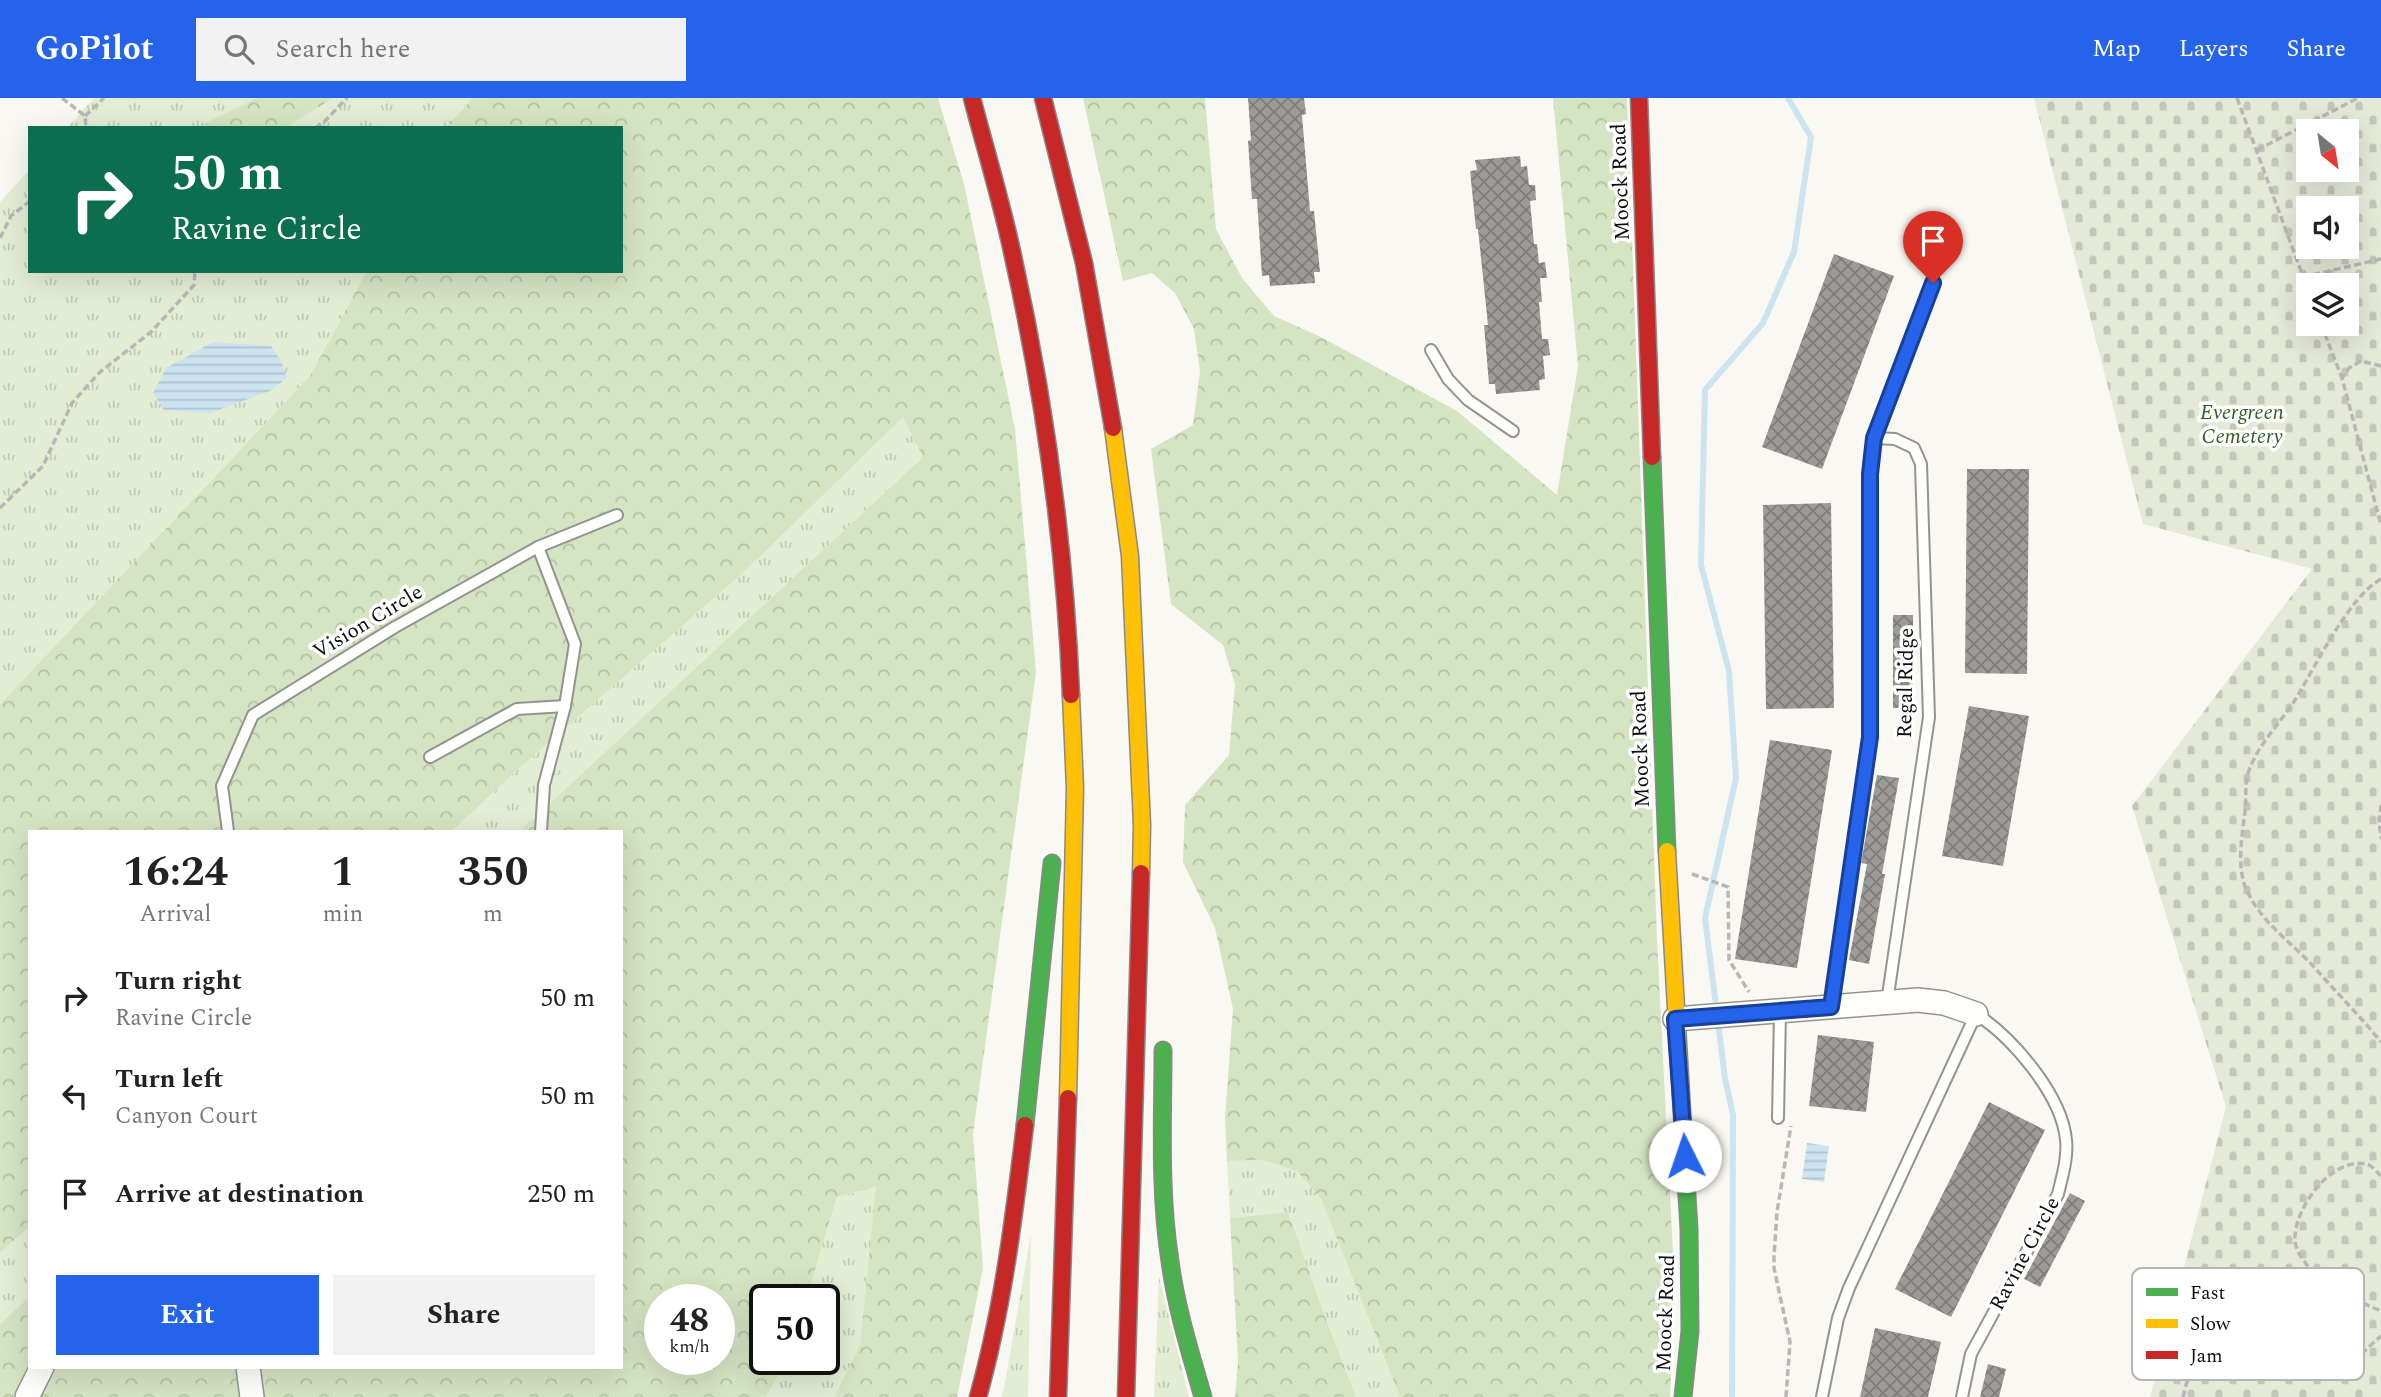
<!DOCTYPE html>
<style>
:root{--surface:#fff;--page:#f2f2f2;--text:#222;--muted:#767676;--accent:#2563eb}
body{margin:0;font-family:Spectral,serif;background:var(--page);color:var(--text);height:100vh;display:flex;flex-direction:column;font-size:26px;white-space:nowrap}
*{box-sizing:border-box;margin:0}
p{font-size:23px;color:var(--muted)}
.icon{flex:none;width:38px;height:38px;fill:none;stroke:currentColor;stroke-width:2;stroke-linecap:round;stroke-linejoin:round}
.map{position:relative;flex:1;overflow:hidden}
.drawer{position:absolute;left:28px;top:732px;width:595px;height:539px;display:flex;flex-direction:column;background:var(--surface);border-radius:0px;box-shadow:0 7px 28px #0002}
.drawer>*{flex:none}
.hud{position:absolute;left:28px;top:28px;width:595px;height:147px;border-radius:0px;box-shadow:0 7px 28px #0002;background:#0b6e4f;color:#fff;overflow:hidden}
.needle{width:46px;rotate:150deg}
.tools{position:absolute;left:2296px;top:21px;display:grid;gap:14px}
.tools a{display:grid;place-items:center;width:63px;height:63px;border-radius:0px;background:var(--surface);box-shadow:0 7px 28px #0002;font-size:35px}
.speed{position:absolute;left:644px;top:1186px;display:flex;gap:14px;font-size:35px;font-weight:700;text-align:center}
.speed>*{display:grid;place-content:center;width:91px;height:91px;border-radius:50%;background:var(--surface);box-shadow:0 7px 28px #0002;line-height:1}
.speed small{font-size:18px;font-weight:400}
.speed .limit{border:4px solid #111;border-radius:10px;background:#fff;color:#111}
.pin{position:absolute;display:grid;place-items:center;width:60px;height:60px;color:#fff;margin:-72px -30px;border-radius:50% 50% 50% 0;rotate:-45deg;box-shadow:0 0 7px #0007}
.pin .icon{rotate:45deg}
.me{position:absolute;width:77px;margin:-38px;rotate:356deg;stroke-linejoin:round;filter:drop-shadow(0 0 5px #0008)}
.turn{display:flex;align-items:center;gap:24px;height:147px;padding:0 28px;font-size:32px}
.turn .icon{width:91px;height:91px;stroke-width:2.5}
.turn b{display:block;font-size:49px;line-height:60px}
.eta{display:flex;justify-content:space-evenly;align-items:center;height:119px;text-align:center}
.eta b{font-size:42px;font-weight:700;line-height:49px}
.action{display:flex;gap:14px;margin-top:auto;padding:14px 28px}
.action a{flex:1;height:80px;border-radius:0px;background:var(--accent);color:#fff;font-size:28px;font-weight:700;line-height:80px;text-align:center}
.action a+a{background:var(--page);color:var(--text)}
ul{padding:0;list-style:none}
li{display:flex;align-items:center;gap:21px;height:98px;padding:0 28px}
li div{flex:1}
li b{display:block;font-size:26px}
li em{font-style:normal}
header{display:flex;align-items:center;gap:42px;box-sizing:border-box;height:98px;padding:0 35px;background:var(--accent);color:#fff}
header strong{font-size:33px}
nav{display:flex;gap:38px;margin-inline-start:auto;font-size:24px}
.search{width:490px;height:63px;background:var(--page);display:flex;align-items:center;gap:18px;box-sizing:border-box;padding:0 24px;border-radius:0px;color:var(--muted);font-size:26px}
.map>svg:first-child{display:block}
</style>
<header>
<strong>GoPilot</strong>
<div class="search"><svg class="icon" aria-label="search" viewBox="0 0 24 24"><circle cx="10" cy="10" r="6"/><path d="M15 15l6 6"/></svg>Search here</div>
<nav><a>Map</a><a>Layers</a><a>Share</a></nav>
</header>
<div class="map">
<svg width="2381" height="1299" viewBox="0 0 2381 1299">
<defs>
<pattern id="grass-tufts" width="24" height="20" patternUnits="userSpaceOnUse" patternTransform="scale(1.75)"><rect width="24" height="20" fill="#e3edd4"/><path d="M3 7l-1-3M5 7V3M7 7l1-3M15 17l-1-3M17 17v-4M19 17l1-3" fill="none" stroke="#c2cab5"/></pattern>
<pattern id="forest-crowns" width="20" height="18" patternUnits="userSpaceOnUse" patternTransform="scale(1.75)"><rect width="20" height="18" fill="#d5e4c3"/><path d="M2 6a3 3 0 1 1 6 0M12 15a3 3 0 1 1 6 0" fill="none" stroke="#b6c2a6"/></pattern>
<pattern id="cemetery-stones" width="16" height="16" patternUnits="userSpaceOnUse" patternTransform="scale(1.75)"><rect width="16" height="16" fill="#e5e9d8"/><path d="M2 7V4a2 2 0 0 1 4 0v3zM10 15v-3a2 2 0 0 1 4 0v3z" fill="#c3c7b8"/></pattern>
<pattern id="water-rules" width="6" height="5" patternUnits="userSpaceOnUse" patternTransform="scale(1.75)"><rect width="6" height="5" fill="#cce4f0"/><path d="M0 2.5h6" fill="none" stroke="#aec2cd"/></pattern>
<pattern id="building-cross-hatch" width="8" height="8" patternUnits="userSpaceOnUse" patternTransform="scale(1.75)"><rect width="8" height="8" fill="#9d9b98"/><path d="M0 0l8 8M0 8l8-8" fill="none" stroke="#7e7d7a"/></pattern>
</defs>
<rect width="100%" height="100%" fill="#faf8f2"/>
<g fill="url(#grass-tufts)">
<polygon points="94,0 473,0 445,30 67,30"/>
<polygon points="30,71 30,173 367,173 310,278 0,606 0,104"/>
<polygon points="903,318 923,359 520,733 452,733 516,673 744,474"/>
<polygon points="1261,1062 1297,1073 1321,1101 1400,1299 1356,1299 1327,1224 1288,1114 1230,1120 1227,1063"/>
<polygon points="877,1089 860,1247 834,1299 766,1299 787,1262 824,1262 824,1202 806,1202 837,1099"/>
<polygon points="30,1128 30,1198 0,1226 0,1155"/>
<polygon points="1031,1136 1028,1299 1001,1299 1004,1290"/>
<polygon points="1159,1179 1189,1299 1154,1299"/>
</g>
<g fill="url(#forest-crowns)" fill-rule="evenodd">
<polygon points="257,0 333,0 285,30 201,30 206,25"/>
<path d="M473 0H938L964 86 1015 331 1036 574 973 1036 983 1170 957 1299H834L860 1247 876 1089 837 1099 806 1202H765V1262H787L766 1299H0V1226L30 1198V1269H621V733H520L923 359 903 319 744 474 516 673 452 733H30V1128L0 1155V606L310 278 367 173H621V30H445ZM660 1202H719V1262H660Z"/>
<polygon points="1083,0 1205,0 1216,131 1242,180 1274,218 1321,239 1457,313 1557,397 1578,268 1553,0 1627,0 1657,842 1675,1195 1670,1299 1400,1299 1321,1101 1297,1073 1261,1062 1227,1063 1225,1019 1233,911 1215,830 1183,764 1185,707 1229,657 1235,586 1223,547 1171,506 1151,351 1193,327 1200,273 1194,231 1175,195 1152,175 1123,183"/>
<polygon points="1288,1114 1327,1224 1356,1299 1235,1299 1238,1263 1230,1120"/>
</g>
<path fill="url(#cemetery-stones)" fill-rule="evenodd" d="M2034 0H2381V1299H2150L2226 1009 2132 708 2312 471 2143 426ZM2308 33H2347V72H2308ZM2308 110H2347V149H2308ZM2308 187H2347V226H2308Z"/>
<g fill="url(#water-rules)">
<polygon points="213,244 271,248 281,263 287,280 270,293 210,315 164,312 153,295 166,270"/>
<polygon points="1807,1045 1829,1048 1824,1084 1802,1081"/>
</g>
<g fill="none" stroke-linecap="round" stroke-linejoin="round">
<polyline stroke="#cce4f0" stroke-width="6" points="1732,1299 1733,1017 1725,980 1705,820 1736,680 1729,573 1701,467 1705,292 1763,225 1794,154 1811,39 1788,0"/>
</g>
<g fill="url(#building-cross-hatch)">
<polygon points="1248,0 1304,0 1306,16 1302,17 1310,113 1314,113 1320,174 1314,174 1315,185 1270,188 1269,177 1262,178 1257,101 1252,101 1248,43 1251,42"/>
<polygon points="1520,58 1521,69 1527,68 1529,87 1535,87 1536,102 1530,103 1534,146 1537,146 1539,165 1545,164 1547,180 1540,180 1542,204 1539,204 1542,241 1548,241 1550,257 1543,258 1545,281 1539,282 1540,292 1496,296 1495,286 1489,286 1484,227 1488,227 1478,131 1476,131 1470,73 1477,72 1475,62"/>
<polygon points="1834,156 1894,178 1822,371 1762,349"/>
<polygon points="1967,371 2029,371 2027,576 1965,575"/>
<polygon points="1831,405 1834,610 1766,611 1763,407"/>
<polygon points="1893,517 1913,517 1913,609 1893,610"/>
<polygon points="1969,608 2029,618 2003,768 1942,758"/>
<polygon points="1770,642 1832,652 1797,870 1735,861"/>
<polygon points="1877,677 1899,680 1882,776 1885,776 1869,866 1849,862 1867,766 1861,765"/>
<polygon points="1818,937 1874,944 1866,1014 1809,1008"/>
<polygon points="1989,1004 2045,1032 1951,1219 1895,1191"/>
<polygon points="2070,1095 2085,1103 2040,1189 2024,1181"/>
<polygon points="1875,1230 1941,1244 1928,1299 1860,1299"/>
<polygon points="1988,1266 2006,1271 1999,1299 1980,1299"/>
</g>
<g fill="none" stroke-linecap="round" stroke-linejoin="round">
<defs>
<g id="lane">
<polyline points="1431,252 1448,281 1468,302 1513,333"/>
<polyline points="1874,340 1895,341 1914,350 1921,366 1929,619 1887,904"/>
<polyline points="538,449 575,546 565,608 544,687 541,733"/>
<polyline points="430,659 517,611 565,608"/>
<polyline points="228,733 222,688 253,617 395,529 538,449 617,417"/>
<polyline points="1831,909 1870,639 1870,376 1874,340 1933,185"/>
<polyline points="1778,1020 1780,914"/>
<path d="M1822 1299 1838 1220 1849 1190 1976 916C2012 939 2062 997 2066 1042 2068 1060 2062 1079 2058 1096L1971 1256 1962 1299"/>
</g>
<g id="street">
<polyline points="1675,921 1918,902 1944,905 1976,916"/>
<polyline points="248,1269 252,1299"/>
<polyline points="27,1299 42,1269"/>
</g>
<g id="fast">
<polyline points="1652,359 1667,753"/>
<path d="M1163 952C1163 1022 1159 1093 1170 1163 1176 1209 1190 1254 1203 1299"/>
<polyline points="1025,1027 1052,765"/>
<polyline points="1683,1299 1690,1233 1689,1131 1684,1049"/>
</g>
<g id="slow">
<polyline points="1113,330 1130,458 1142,727 1141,775"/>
<polyline points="1667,753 1684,1049"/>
<polyline points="1068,1000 1075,690 1071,597"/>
</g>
<g id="jam">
<path d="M972 0C985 50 1000 99 1011 149 1044 296 1065 447 1071 597"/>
<polyline points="1043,0 1084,165 1113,330"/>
<polyline points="1639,0 1652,359"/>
<path d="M978 1299C1003 1210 1014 1119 1025 1027"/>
<polyline points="1058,1299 1068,1000"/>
<polyline points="1126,1299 1141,775"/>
</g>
</defs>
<use href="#lane" stroke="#949390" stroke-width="14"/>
<use href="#street" stroke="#949390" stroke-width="26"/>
<use href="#fast" stroke="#8a8987" stroke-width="19"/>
<use href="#slow" stroke="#8a8987" stroke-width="19"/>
<use href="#jam" stroke="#8a8987" stroke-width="19"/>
<g stroke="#b8b7b6" stroke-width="3.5" stroke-dasharray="7 3.5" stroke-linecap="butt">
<polyline points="62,0 85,18 86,30"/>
<polyline points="2237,0 2308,192"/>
<polyline points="85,18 104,0"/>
<polyline points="315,30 323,25 347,0"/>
<polyline points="2257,52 2358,0"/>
<polyline points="0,140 11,118 30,103"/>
<polyline points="2303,179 2381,161"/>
<polyline points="2321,226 2342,280"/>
<polyline points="2381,268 2361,263 2349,270 2342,280 2381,427"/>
<polyline points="0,410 43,368 72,305 100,274 151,234 194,187 195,173"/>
<path d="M2381 481C2350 498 2317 565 2298 597 2285 619 2264 640 2253 663 2243 682 2247 696 2245 714 2242 738 2237 766 2245 788 2258 822 2291 844 2314 869 2336 894 2360 918 2381 944"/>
<polyline points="2381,707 2379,722 2381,741"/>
<polyline points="1692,776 1728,789 1729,862 1749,894"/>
<path d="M2381 1078C2377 1074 2373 1069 2369 1067 2333 1055 2292 1112 2295 1144 2296 1150 2300 1158 2304 1163 2319 1185 2357 1203 2381 1213"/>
<polyline points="1786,1299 1790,1244 1774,1170 1774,1158 1777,1114 1791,1028"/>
<path d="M2183 1299C2186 1288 2189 1272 2199 1265 2227 1246 2290 1281 2325 1277 2347 1275 2365 1251 2381 1238"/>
</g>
<use href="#lane" stroke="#fefefd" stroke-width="10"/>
<use href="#street" stroke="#fefefd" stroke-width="23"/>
<use href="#fast" stroke="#4caf50" stroke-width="16"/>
<use href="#slow" stroke="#ffc107" stroke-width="16"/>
<use href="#jam" stroke="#c62828" stroke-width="16"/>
</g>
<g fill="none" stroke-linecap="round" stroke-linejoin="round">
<defs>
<polyline id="route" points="1685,1058 1675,921 1831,909 1870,639 1870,376 1874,340 1933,185"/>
</defs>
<use href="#route" stroke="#184099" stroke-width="18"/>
<use href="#route" stroke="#2563eb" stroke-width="12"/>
</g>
<g text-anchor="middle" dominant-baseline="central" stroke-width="7" stroke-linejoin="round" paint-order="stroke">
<g font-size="21" fill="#0d0d0d" stroke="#fff">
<text transform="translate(1621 84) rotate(-92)">Moock Road</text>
<text transform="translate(368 524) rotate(-31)">Vision Circle</text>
<text transform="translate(1906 585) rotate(-89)">Regal Ridge</text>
<text transform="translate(1641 651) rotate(-92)">Moock Road</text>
<text transform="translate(2025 1156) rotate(-62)">Ravine Circle</text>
<text transform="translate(1666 1215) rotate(-88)">Moock Road</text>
</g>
<g font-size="21" font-style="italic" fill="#315d25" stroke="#fff">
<text x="2242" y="315">Evergreen<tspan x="2242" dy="24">Cemetery</tspan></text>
</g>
</g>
<rect x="2132" y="1170" width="232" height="112" rx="10" fill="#fff" stroke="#b6b6b6" stroke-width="2"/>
<rect x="2146" y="1190" width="32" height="8" fill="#4caf50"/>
<rect x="2146" y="1221" width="32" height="9" fill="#ffc107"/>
<rect x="2146" y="1253" width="32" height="8" fill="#c62828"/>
<g font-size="19" fill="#0d0d0d">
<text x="2190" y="1201">Fast</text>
<text x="2190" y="1232">Slow</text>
<text x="2190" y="1264">Jam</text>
</g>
</svg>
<div class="tools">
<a><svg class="needle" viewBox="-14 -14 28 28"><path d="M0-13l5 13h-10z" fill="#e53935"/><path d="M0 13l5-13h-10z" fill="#767676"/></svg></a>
<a><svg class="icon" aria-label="sound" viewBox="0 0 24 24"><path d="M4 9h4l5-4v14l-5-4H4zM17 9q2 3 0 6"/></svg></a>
<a><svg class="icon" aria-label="layers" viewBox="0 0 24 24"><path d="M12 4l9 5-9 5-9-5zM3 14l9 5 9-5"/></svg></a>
</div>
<div class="speed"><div>48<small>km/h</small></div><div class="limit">50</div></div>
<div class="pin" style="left:1933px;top:185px;background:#d93025"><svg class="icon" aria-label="arrive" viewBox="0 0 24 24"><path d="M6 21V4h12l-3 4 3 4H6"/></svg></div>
<svg class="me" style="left:1685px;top:1058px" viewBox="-20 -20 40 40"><circle r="19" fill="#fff"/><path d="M0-13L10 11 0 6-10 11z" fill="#2563eb"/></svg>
<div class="hud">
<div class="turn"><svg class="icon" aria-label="right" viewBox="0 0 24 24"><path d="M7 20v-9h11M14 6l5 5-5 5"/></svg><div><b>50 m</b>Ravine Circle</div></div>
</div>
<section class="drawer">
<div class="eta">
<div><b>16:24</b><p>Arrival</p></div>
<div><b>1</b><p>min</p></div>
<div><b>350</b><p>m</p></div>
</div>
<ul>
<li><svg class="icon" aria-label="right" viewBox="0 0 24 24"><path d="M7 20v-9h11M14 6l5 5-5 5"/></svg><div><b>Turn right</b><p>Ravine Circle</p></div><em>50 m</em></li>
<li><svg class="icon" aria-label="left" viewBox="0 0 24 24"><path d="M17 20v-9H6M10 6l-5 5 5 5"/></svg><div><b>Turn left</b><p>Canyon Court</p></div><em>50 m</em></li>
<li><svg class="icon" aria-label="arrive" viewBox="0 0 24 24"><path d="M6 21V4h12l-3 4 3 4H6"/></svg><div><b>Arrive at destination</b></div><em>250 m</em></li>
</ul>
<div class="action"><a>Exit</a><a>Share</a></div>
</section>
</div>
